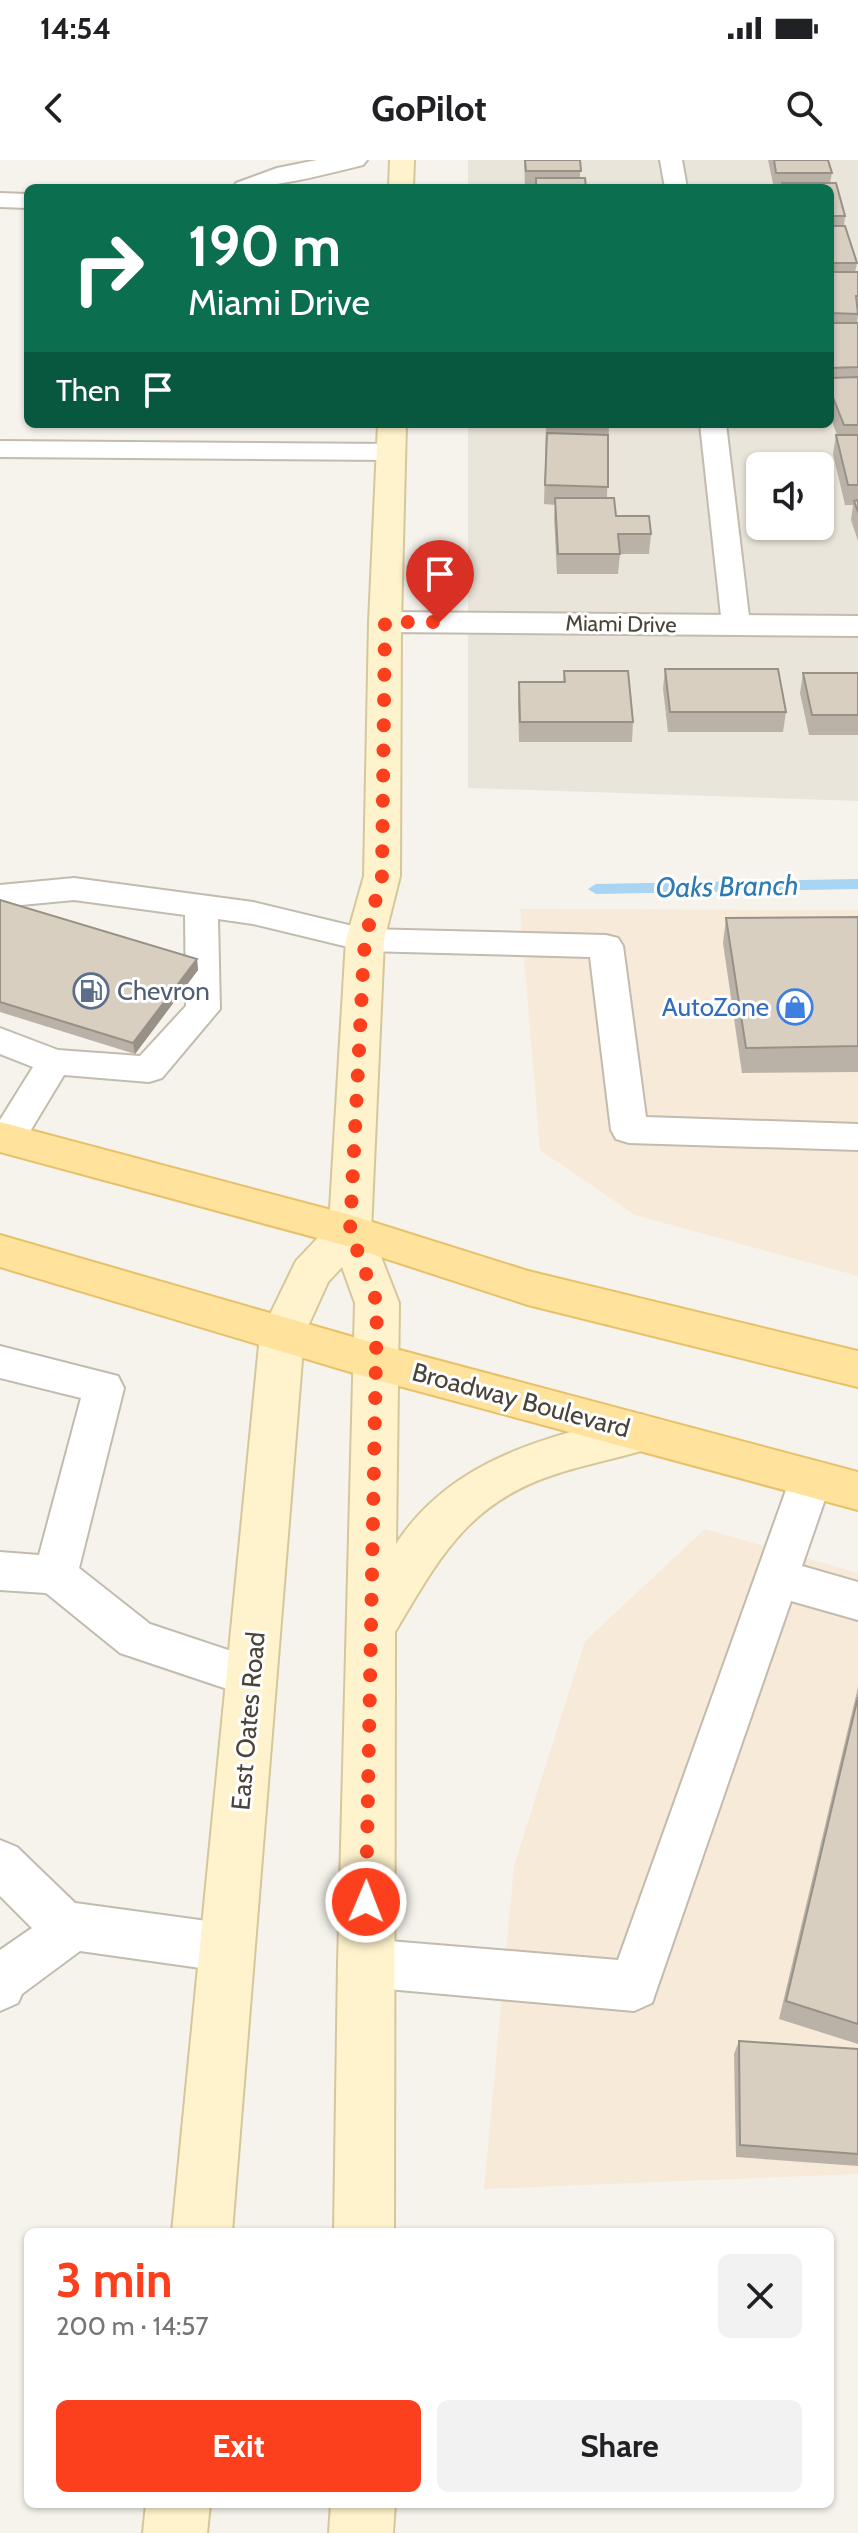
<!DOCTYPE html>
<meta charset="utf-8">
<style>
:root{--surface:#fff;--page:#f2f2f2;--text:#202124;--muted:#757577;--accent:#fc3f1d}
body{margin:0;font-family:Cabin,sans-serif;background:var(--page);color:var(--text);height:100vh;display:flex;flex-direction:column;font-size:30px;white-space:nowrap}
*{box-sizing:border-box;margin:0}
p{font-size:26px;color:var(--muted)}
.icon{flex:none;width:44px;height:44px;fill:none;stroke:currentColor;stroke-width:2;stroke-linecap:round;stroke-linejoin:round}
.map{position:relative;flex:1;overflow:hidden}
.sheet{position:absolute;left:24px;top:2068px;width:810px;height:280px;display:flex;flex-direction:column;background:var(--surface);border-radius:12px;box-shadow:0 2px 6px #0004}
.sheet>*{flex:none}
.hud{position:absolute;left:24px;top:24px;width:810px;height:244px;border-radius:12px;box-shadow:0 2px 6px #0004;background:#0b6e4f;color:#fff;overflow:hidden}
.buttons{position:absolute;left:746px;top:292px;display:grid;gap:16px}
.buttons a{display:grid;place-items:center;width:88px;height:88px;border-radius:12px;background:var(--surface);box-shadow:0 2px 6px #0004;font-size:40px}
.pin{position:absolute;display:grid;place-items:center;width:68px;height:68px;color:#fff;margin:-82px -34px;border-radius:50% 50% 50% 0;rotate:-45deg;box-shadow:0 0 8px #0007}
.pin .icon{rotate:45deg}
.me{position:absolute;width:88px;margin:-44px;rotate:1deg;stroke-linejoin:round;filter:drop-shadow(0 0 6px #0008)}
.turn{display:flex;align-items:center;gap:28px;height:168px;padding:0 32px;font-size:36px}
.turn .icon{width:104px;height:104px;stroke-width:2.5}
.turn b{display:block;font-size:56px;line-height:68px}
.then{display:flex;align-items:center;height:76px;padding:0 32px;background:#0003;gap:16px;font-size:30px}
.round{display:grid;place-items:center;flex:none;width:84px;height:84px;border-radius:12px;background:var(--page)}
.head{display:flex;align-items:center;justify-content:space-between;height:136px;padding:0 32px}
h1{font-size:48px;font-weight:800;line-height:60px;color:var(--accent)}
.action{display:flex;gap:16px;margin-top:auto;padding:16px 32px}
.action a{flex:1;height:92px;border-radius:12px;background:var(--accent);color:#fff;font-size:32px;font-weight:800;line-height:92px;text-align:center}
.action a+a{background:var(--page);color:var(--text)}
.status{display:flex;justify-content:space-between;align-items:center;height:56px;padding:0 40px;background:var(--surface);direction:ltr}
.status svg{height:22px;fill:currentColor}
header{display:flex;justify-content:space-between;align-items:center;height:104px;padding:0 32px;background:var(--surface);font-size:36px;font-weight:800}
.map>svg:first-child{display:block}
</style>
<div class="status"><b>14:54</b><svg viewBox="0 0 49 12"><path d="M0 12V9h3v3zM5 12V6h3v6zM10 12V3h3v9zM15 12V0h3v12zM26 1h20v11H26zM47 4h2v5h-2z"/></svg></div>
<header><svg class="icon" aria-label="back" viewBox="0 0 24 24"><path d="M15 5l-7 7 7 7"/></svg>GoPilot<svg class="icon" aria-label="search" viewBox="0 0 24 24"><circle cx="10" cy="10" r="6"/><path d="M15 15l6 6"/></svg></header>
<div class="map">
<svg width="858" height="2373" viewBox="0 0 858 2373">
<rect width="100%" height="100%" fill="#f6f3ec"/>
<path fill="#eae5da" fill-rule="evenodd" d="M468 0H858V641L468 628V264H830V28H468ZM760 306H820V366H760Z"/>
<g fill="#f7ead8">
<polygon points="520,749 858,750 858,1116 635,1055 540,990"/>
<polygon points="705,1369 858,1413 858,2014 484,2029 514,1706 585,1481"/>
</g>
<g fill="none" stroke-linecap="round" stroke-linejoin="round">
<polygon fill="#a9d4f2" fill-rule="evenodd" points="858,719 858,729 596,734 588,729 596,724"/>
<defs>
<g id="lane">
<polygon points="660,0 682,0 687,28 665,28"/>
<polygon points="700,264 726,264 750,465 746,471 736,474 726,471 722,465"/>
<polygon points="0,281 391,284 400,286 404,292 400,298 391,300 0,297"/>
<polygon points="74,718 253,742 365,769 606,775 618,778 623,786 646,957 858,964 858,990 629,983 616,979 611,970 590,797 365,791 253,764 218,759 220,849 162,918 149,922 64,915 20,988 7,992 0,990 0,960 33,907 0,894 0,868 58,890 140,896 186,846 185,755 74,740 0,747 0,725"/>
<polygon points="0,1186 118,1216 124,1228 79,1408 150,1464 267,1503 274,1517 267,1531 251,1537 120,1493 46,1433 0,1430 0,1392 39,1395 81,1238 0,1218"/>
<polygon points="811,1302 826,1307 832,1319 802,1406 858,1422 858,1460 791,1441 652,1843 634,1851 365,1827 347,1820 340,1803 347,1786 365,1779 618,1800 790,1319 796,1307"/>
<polygon points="0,1680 17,1687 75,1743 229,1764 246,1771 254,1788 246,1805 229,1812 80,1791 22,1834 18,1843 0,1851 0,1790 32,1768 0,1736"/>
</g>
<g id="street">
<path d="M317 0H367L363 5C323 15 273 28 233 28L236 23 277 8Z"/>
<polygon points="0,33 28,34 28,48 0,47"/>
<polygon points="385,452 858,456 858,476 385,472 374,469 369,462 374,455"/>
</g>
<g id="secondary">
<polygon points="390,0 414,0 413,28 389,28"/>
<path d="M378 264H406L401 462 400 716 384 780 371 1071 399 1143 396 1384C452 1298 547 1277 641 1254L657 1260 664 1273 657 1286C624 1297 590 1303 556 1314 468 1342 439 1398 395 1472L394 2072H334L338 1803 355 1143 342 1107 328 1122 304 1175 232 2072H172L260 1175 296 1101 329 1066 346 780 364 716 369 462Z"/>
<polygon points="146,2344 210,2344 207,2373 143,2373"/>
<polygon points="331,2344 395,2344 393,2373 329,2373"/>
</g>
<g id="primary">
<polygon points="0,962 350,1055 528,1111 858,1191 858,1227 528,1145 347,1086 0,992"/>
<polygon points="0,1075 377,1184 858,1312 858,1350 377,1220 0,1107"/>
</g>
</defs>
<use href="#lane" stroke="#c2bbae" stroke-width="4"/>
<use href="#street" stroke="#c2bbae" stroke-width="4"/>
<use href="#secondary" stroke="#d6c79b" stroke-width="4"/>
<use href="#primary" stroke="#e6c16a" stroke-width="4"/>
<use href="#lane" fill="#fff" fill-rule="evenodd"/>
<use href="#street" fill="#fff" fill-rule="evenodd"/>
<use href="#secondary" fill="#fff3cd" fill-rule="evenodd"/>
<use href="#primary" fill="#ffe39c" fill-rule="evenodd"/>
</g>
<g fill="#bab2a6">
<polygon points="524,0 580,0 580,18 586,28 525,28"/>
<polygon points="768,0 828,0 832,13 830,23 845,56 844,66 857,103 855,112 858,112 858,155 857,163 858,163 858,381 851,360 853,345 845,345 833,294 836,275 837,275 830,256 830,28 774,28"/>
<polygon points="546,264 609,264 607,338 616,356 651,374 649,394 620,394 618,414 557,414 554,358 555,345 544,344"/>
<polygon points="665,509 786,552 783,572 668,572 663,529"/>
<polygon points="564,511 633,562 632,582 519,582 518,542 519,522 563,522"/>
<polygon points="803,513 858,513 858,575 809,575 800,533"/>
<polygon points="0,740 197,799 198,810 135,894 0,852"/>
<polygon points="858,757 858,912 742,913 723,783 726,758"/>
<polygon points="858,1527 858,1884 779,1859"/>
<polygon points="739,1881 858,1889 858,2006 736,1997 734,1894"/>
</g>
<polygon fill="#979187" points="197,799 198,810 135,894 133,883"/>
<g fill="#d8cfc1" stroke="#979187" stroke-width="2">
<polygon points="525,0 580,0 581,11 526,11"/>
<polygon points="774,0 828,0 832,13 776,13"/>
<polygon points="536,18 585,18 586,28 536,28"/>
<polygon points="782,23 836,23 845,56 830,56 830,28 783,28"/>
<polygon points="830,66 845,66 857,103 830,103"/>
<polygon points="830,112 858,112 858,136 856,136 858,154 830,153"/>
<polygon points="830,163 858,163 858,207 830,208"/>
<polygon points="858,217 858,265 844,265 830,230 830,218"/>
<polygon points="547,273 608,275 608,327 545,325"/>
<polygon points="836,275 858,275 858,325 848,325"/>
<polygon points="555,338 614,338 616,356 649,356 651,374 618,374 620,394 558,394"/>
<polygon points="858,340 858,352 854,341"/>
<polygon points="665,509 778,509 786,552 670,552"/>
<polygon points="564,511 628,511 633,562 520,562 519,522 565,522"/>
<polygon points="803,513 858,513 858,555 812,555"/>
<polygon points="0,740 197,799 133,883 0,842"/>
<polygon points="858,757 858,886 746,888 726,758"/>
<polygon points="858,1537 858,1864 786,1841"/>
<polygon points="739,1881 858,1889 858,1994 740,1985"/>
</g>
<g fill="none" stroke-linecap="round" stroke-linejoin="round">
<polyline stroke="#fc3f1d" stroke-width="14" stroke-dasharray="0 25.2" points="366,1742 377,1143 350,1071 363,810 365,780 382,716 385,462 440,462"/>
</g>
<defs>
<symbol id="fuel-ring" viewBox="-11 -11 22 22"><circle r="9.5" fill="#fff" stroke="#5c6f8a" stroke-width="1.5"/><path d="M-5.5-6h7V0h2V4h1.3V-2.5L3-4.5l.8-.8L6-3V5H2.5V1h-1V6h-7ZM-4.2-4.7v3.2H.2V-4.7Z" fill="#5c6f8a"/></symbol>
<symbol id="shop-ring" viewBox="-11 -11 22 22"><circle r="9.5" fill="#fff" stroke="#3f7fe0" stroke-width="1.5"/><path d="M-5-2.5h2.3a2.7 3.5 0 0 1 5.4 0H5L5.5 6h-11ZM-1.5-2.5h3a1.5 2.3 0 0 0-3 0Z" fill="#3f7fe0"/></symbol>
</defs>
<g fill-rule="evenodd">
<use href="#fuel-ring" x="71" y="811" width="40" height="40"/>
<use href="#shop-ring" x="775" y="827" width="40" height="40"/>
</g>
<g text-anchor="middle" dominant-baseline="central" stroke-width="6" stroke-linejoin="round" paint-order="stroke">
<g font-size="22" fill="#4b4439" stroke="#fff">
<text transform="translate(621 464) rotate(1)">Miami Drive</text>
</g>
<g font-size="26" fill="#4e5e75" stroke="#fff" text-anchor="start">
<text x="117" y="831">Chevron</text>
</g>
<g font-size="26" fill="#366cbe" stroke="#fff" text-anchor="end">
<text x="769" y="847">AutoZone</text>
</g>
<g font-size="26" fill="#4b4439" stroke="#fff">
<text transform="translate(521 1240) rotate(15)">Broadway Boulevard</text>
<text transform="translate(248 1561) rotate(-85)">East Oates Road</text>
</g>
<g font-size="28" font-style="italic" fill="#2e7ab2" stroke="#fff">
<text transform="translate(727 726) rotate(-1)">Oaks Branch</text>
</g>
</g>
</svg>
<div class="buttons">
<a><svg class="icon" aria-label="sound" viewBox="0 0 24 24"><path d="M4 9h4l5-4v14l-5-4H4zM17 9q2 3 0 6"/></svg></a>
</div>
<div class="pin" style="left:440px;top:462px;background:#d93025"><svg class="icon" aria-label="arrive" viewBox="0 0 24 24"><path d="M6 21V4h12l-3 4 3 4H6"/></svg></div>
<svg class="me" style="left:366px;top:1742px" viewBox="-20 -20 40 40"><circle r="17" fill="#fc3f1d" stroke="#fff" stroke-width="3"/><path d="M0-11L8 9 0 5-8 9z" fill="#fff"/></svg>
<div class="hud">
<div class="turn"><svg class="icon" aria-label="right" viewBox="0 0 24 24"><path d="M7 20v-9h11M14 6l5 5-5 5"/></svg><div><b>190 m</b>Miami Drive</div></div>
<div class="then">Then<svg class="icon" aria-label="arrive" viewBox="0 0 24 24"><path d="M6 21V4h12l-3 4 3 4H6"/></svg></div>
</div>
<section class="sheet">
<div class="head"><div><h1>3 min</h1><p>200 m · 14:57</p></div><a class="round"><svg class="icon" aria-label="close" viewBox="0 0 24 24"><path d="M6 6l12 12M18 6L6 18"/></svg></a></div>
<div class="action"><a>Exit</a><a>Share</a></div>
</section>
</div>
